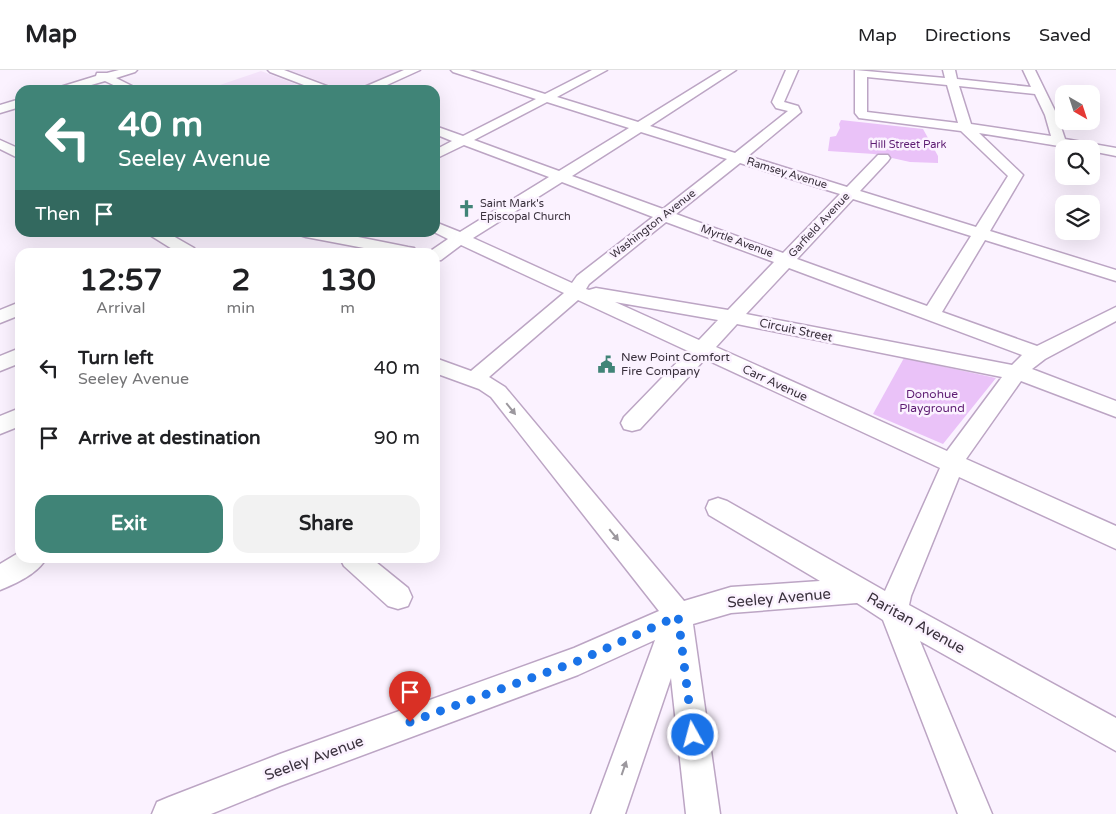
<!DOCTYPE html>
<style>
:root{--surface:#fff;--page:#f2f2f2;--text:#202124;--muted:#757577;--line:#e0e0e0;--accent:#408477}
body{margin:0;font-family:"Varela Round",sans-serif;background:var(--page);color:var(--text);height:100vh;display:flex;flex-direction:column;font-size:19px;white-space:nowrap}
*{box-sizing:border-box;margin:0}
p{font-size:16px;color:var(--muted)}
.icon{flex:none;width:28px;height:28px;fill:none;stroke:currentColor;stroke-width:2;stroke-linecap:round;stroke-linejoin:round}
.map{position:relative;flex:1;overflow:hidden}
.drawer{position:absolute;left:15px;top:178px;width:425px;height:315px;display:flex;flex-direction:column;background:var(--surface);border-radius:15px;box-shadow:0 5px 20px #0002}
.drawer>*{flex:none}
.banner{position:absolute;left:15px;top:15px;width:425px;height:152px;border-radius:15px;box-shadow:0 5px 20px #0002;background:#408477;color:#fff;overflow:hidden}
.needle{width:32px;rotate:141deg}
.controls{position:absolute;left:1055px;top:15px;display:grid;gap:10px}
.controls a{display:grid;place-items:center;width:45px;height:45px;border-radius:10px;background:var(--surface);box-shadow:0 5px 20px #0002;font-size:25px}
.pin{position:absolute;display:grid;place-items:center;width:42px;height:42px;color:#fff;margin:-51px -21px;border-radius:50% 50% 50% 0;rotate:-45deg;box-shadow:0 0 5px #0007}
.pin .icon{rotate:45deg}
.me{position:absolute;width:55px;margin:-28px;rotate:353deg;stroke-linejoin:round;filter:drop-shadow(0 0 4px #0008)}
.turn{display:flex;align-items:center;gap:18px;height:105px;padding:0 20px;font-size:22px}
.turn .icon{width:65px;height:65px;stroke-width:2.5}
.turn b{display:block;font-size:35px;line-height:42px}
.then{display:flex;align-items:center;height:48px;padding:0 20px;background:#0003;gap:10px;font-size:19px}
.eta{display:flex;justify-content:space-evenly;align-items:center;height:85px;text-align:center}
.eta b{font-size:30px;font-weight:700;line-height:35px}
.button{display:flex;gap:10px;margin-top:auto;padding:10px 20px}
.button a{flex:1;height:58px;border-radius:15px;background:var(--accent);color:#fff;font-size:20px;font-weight:700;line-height:58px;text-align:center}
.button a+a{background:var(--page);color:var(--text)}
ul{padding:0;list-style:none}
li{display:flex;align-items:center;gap:15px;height:70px;padding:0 20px}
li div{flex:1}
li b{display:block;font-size:19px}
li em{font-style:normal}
header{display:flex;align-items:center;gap:30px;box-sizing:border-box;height:70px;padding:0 25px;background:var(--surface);border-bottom:1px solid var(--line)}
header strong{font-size:24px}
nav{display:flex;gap:28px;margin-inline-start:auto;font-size:18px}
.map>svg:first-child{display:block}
</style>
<header>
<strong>Map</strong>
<nav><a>Map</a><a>Directions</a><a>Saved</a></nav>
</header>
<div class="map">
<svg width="1116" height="744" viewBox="0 0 1116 744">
<rect width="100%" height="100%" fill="#fbf2ff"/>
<g fill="#f5e4fb">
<polygon points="289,0 403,0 353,20 343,20"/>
<polygon points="261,1 311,20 205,20"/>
</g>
<g fill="#eac2f8">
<polygon points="841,50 923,59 938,86 938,93 910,92 874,84 828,81 830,67 836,66 840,58 839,54"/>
<polygon points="904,288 996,308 943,374 873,344"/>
</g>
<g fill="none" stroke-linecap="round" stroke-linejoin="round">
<defs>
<g id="minor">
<polygon points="119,0 137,0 135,2 116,8 140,20 124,20 105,11 74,20 55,20 57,18 96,6 97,3 107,3"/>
<polygon points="268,0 284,0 332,18 334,20 317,20 270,2"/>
<polygon points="404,0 420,0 376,20 360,20 362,18"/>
<path d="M451 0H469L545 24 592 0H607L557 27 638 52 722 0H736L650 56 735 83 788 41 776 38 772 32 786 0H798L784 32 798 36 801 42 748 86 847 117 878 85H888L890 88 888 91 860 121 976 157 1008 106 961 61 859 48 855 43V0L945 8 943 0H955L957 9 1031 17 1023 0H1035L1057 45 1065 69 1116 78V86L1091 81V79H1077L979 63 1023 105 990 161 1116 200V211L985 170 942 242 1037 276 1116 237V251L1045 289 1032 299 1116 331V347L1021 311 966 389 1116 456V479L959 407 911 526 909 535 1116 648V681L920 571 992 744H958L883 550 857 533 731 543 693 554 720 744H686L671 608 625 744H591L655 570 578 605 280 716 211 744H152L157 732 169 727 280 684 574 578 659 541 491 327 479 319 435 303V288L471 301 564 223 461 175 441 190 435 191V182H429L448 169 434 162 435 152 460 162 549 107 464 75 435 89V80L452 71 435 64V56L463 66 536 29 453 2ZM867 7 947 15 958 53 867 42ZM959 16 1035 24 1045 45 1051 66 971 54ZM547 32 629 58 559 101 474 70ZM641 62 727 89 663 139 572 106ZM740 93 840 124 783 183 676 144ZM562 112 653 147 577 206 572 213 473 168ZM853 129 971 166 927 236 797 189ZM666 152 774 192 728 240 596 218 589 220 586 219 589 214ZM789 198 1022 285 1012 295 746 244ZM578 230 688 281 624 347 621 353 624 359 632 361 640 359 705 289 940 398 885 521 727 431 718 428 709 431 706 438 709 445 820 511 731 517 684 531 505 317 489 307ZM615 232 718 250 699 270ZM737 254 1002 307 947 381 716 277Z"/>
<polygon points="20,29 20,37 0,43 0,35"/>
<polygon points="0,70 20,79 20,89 0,79"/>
<polygon points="145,162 166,162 194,178 196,182 177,182"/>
<polygon points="298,162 333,162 408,177 414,178 416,182 385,182 306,167 300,165"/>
<polygon points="20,232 20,245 0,253 0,240"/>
<polygon points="20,278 20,293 0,301 0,286"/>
<polygon points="20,338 20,356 0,364 0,346"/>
<path d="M20 482V488H46C39 503 15 514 0 520V494Z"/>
<polygon points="340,488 371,488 408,518 412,527 408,536 398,539 388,536 344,496"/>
</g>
</defs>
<use href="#minor" stroke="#bca5c4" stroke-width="3"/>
<use href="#minor" fill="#fff" fill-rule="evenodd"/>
</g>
<defs><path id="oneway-solid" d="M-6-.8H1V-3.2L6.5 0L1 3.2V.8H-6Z" transform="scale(1.25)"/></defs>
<g fill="#9c989e">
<use href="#oneway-solid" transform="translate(511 339) rotate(51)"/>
<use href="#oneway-solid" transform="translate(614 465) rotate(51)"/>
<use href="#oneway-solid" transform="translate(624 698) rotate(-71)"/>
</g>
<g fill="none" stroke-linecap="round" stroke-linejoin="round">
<polyline stroke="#1a73e8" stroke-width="9" stroke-dasharray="0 16.2" points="410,652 578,591 678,546 693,665"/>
</g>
<defs>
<symbol id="church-bare" viewBox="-9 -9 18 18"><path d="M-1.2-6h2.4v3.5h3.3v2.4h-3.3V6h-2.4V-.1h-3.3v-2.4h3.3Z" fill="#408477" stroke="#fbf2ff" stroke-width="2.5" paint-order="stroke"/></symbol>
<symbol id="civic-bare" viewBox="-9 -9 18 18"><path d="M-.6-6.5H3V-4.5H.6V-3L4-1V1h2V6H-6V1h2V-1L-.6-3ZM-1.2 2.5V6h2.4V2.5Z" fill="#408477" stroke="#fbf2ff" stroke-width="2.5" paint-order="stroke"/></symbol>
</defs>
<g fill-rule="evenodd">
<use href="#church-bare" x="454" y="126" width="25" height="25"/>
<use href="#civic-bare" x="594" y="282" width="25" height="25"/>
</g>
<g text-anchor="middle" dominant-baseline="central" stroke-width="5" stroke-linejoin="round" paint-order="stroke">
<g font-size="11" fill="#5e1d73" stroke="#fbf2ff">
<text x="908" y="74">Hill Street Park</text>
</g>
<g font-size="11" fill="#3a313d" stroke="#fbf2ff">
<text transform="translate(787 103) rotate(17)">Ramsey Avenue</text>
<text transform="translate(653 154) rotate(-38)">Washington Avenue</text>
<text transform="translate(819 155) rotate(-47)">Garfield Avenue</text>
<text transform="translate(737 171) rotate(20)">Myrtle Avenue</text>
</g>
<g font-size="11" fill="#3a313d" stroke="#fbf2ff" text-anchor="start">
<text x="480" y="133">Saint Mark's<tspan x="480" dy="13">Episcopal Church</tspan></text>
</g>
<g font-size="12" fill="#3a313d" stroke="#fbf2ff">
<text transform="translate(796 260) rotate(12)">Circuit Street</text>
<text transform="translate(775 313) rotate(25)">Carr Avenue</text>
</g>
<g font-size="12" fill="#3a313d" stroke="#fbf2ff" text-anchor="start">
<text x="621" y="287">New Point Comfort<tspan x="621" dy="14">Fire Company</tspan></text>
</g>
<g font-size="12" fill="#5e1d73" stroke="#fbf2ff">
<text x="932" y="324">Donohue<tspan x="932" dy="14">Playground</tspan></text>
</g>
<g font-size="15" fill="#3a313d" stroke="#fbf2ff">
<text transform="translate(779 528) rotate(-5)">Seeley Avenue</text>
<text transform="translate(916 553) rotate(29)">Raritan Avenue</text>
<text transform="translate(314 688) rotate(-20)">Seeley Avenue</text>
</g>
</g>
</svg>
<div class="controls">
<a><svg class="needle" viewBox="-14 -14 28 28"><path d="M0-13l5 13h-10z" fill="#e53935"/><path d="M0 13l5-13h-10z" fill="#757577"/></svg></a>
<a><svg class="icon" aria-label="search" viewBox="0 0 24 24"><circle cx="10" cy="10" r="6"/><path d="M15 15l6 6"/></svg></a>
<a><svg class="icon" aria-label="layers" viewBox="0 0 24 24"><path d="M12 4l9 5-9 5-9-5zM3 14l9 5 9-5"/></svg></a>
</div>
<div class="pin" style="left:410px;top:652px;background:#d93025"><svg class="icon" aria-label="arrive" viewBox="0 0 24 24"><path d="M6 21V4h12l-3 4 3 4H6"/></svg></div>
<svg class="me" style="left:693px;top:665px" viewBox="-20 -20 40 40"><circle r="17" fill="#1a73e8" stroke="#fff" stroke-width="3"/><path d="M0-11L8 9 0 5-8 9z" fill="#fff"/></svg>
<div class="banner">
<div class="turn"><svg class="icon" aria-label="left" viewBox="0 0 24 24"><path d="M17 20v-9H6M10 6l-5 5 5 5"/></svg><div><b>40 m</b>Seeley Avenue</div></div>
<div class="then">Then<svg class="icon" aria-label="arrive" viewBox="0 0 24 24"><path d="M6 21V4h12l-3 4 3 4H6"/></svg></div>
</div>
<section class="drawer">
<div class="eta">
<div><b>12:57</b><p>Arrival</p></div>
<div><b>2</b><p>min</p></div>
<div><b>130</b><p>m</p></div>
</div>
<ul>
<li><svg class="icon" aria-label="left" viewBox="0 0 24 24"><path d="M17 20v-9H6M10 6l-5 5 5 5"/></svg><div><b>Turn left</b><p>Seeley Avenue</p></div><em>40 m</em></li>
<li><svg class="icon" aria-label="arrive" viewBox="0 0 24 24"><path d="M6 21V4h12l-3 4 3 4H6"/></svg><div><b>Arrive at destination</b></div><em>90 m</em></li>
</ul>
<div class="button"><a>Exit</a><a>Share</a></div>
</section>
</div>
